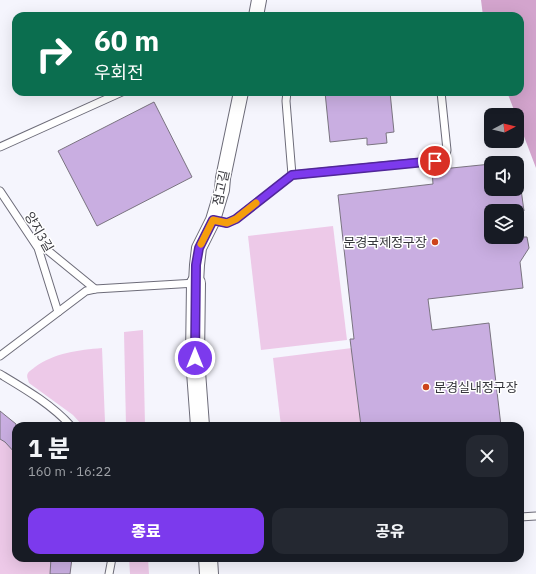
<!DOCTYPE html>
<html lang="ko">
<meta charset="utf-8">
<style>
:root{--surface:#171b24;--page:#242831;--text:#f1f3f6;--muted:#9ea1a6;--accent:#7c3aed}
body{margin:0;font-family:"IBM Plex Sans","Noto Sans KR",sans-serif;background:var(--page);color:var(--text);height:100vh;display:flex;flex-direction:column;font-size:15px;white-space:nowrap}
*{box-sizing:border-box;margin:0}
p{font-size:13px;color:var(--muted)}
.icon{flex:none;width:22px;height:22px;fill:none;stroke:currentColor;stroke-width:2;stroke-linecap:round;stroke-linejoin:round}
.map{position:relative;flex:1;overflow:hidden}
.details{position:absolute;left:12px;top:422px;width:512px;height:140px;display:flex;flex-direction:column;background:var(--surface);border-radius:12px;box-shadow:0 4px 16px #0002}
.details>*{flex:none}
.guide{position:absolute;left:12px;top:12px;width:512px;height:84px;border-radius:12px;box-shadow:0 4px 16px #0002;background:#0b6e4f;color:#fff;overflow:hidden}
.needle{width:26px;rotate:83deg}
.controls{position:absolute;left:484px;top:108px;display:grid;gap:8px}
.controls a{display:grid;place-items:center;width:40px;height:40px;border-radius:8px;background:var(--surface);box-shadow:0 4px 16px #0002;font-size:20px}
.pin{position:absolute;display:grid;place-items:center;width:34px;height:34px;color:#fff;margin:-17px;border:2px solid #fff;border-radius:50%;box-shadow:0 1px 4px #0007}
.me{position:absolute;width:44px;margin:-22px;rotate:0deg;stroke-linejoin:round;filter:drop-shadow(0 0 3px #0008)}
.turn{display:flex;align-items:center;gap:14px;height:84px;padding:0 16px;font-size:18px}
.turn .icon{width:52px;height:52px;stroke-width:2.5}
.turn b{display:block;font-size:28px;line-height:34px}
.round{display:grid;place-items:center;flex:none;width:42px;height:42px;border-radius:12px;background:var(--page)}
.overview{display:flex;align-items:center;justify-content:space-between;height:68px;padding:0 16px}
h1{font-size:24px;font-weight:800;line-height:30px}
.cta{display:flex;gap:8px;margin-top:auto;padding:8px 16px}
.cta a{flex:1;height:46px;border-radius:12px;background:var(--accent);color:#fff;font-size:16px;font-weight:800;line-height:46px;text-align:center}
.cta a+a{background:var(--page);color:var(--text)}
.map>svg:first-child{display:block}
</style>
<div class="map">
<svg width="536" height="574" viewBox="0 0 536 574">
<rect width="100%" height="100%" fill="#f5f5fd"/>
<g fill="#edc9e8">
<polygon points="333,226 347,340 261,350 248,236"/>
<polygon points="143,330 145,426 126,426 124,332"/>
<path d="M102 348 105 422 122 426H83L73 415 29 383C28 379 26 376 28 373 29 371 33 369 35 367 54 353 79 350 102 348Z"/>
<polygon points="352,348 361,426 281,426 273,358"/>
<polygon points="0,412 19,426 16,426 16,558 72,558 70,574 0,574"/>
<polygon points="129,558 148,558 149,574 130,574"/>
</g>
<polygon fill="#d3a4cd" points="481,0 536,0 536,168 517,118 517,115 516,115 507,92 520,92 520,16 483,16"/>
<g fill="#c9aee1" stroke="#7a7480">
<polygon points="325,92 390,92 394,132 386,133 387,143 367,145 367,138 330,142"/>
<polygon points="154,102 192,177 97,226 58,151"/>
<polygon points="491,164 491,189 521,189 524,211 491,211 491,237 527,237 529,248 520,262 523,288 428,299 432,330 489,323 501,426 361,426 350,339 354,339 338,195 433,184 432,170"/>
<polygon points="0,411 16,424 16,454 5,442 0,439"/>
<polygon points="51,558 72,558 70,574 50,574"/>
</g>
<g fill="none" stroke-linecap="round" stroke-linejoin="round">
<defs>
<g id="service">
<polyline points="287,92 286,101 292,175"/>
<polyline points="0,147 122,92"/>
<polyline points="0,191 38,248 58,312"/>
<polyline points="213,220 227,223 236,219 292,175 442,160 446,155 447,150 441,92"/>
<polyline points="35,240 95,289"/>
<polyline points="0,356 86,291 95,289 196,283"/>
<path d="M0 374C25 389 51 404 71 426"/>
<polyline points="520,517 536,516"/>
<polyline points="109,574 112,558"/>
</g>
<g id="minor">
<polyline points="256,16 259,0"/>
<polyline points="196,283 197,265 199,248 213,220 222,190 223,178 241,92"/>
</g>
<g id="tertiary">
<polyline points="196,283 195,358 200,426"/>
<polyline points="208,558 209,574"/>
</g>
</defs>
<use href="#service" stroke="#6d6c79" stroke-width="9"/>
<use href="#minor" stroke="#6d6c79" stroke-width="16"/>
<use href="#tertiary" stroke="#6d6c79" stroke-width="20"/>
<use href="#service" stroke="#fff" stroke-width="7"/>
<use href="#minor" stroke="#fff" stroke-width="14"/>
<use href="#tertiary" stroke="#fff" stroke-width="18"/>
</g>
<g fill="none" stroke-linecap="round" stroke-linejoin="round">
<defs>
<polyline id="route" points="195,358 196,265 199,248 213,220 227,223 236,219 292,175 435,161"/>
</defs>
<use href="#route" stroke="#51269a" stroke-width="10"/>
<use href="#route" stroke="#7c3aed" stroke-width="7"/>
<polyline stroke="#f59e0b" stroke-width="7" points="201,244 213,220 227,223 236,219 256,203"/>
</g>
<g fill="#cd441b" stroke="#fff" stroke-width="1.5">
<circle cx="435" cy="242" r="4"/>
<circle cx="426" cy="387" r="4"/>
</g>
<g text-anchor="middle" dominant-baseline="central" stroke-width="3" stroke-linejoin="round" paint-order="stroke">
<g font-size="13" fill="#37373d" stroke="#fff">
<text transform="translate(221 188) rotate(-78)">점고길</text>
<text transform="translate(39 232) rotate(60)">양지3길</text>
</g>
<g font-size="13" fill="#37373d" stroke="#fff" text-anchor="end">
<text x="427" y="242">문경국제정구장</text>
<text x="434" y="387" text-anchor="start">문경실내정구장</text>
</g>
</g>
</svg>
<div class="controls">
<a><svg class="needle" viewBox="-14 -14 28 28"><path d="M0-13l5 13h-10z" fill="#e53935"/><path d="M0 13l5-13h-10z" fill="#9ea1a6"/></svg></a>
<a><svg class="icon" aria-label="sound" viewBox="0 0 24 24"><path d="M4 9h4l5-4v14l-5-4H4zM17 9q2 3 0 6"/></svg></a>
<a><svg class="icon" aria-label="layers" viewBox="0 0 24 24"><path d="M12 4l9 5-9 5-9-5zM3 14l9 5 9-5"/></svg></a>
</div>
<div class="pin" style="left:435px;top:161px;background:#d93025"><svg class="icon" aria-label="arrive" viewBox="0 0 24 24"><path d="M6 21V4h12l-3 4 3 4H6"/></svg></div>
<svg class="me" style="left:195px;top:358px" viewBox="-20 -20 40 40"><circle r="17" fill="#7c3aed" stroke="#fff" stroke-width="3"/><path d="M0-11L8 9 0 5-8 9z" fill="#fff"/></svg>
<div class="guide">
<div class="turn"><svg class="icon" aria-label="right" viewBox="0 0 24 24"><path d="M7 20v-9h11M14 6l5 5-5 5"/></svg><div><b>60 m</b>우회전</div></div>
</div>
<section class="details">
<div class="overview"><div><h1>1 분</h1><p>160 m · 16:22</p></div><a class="round"><svg class="icon" aria-label="close" viewBox="0 0 24 24"><path d="M6 6l12 12M18 6L6 18"/></svg></a></div>
<div class="cta"><a>종료</a><a>공유</a></div>
</section>
</div>
